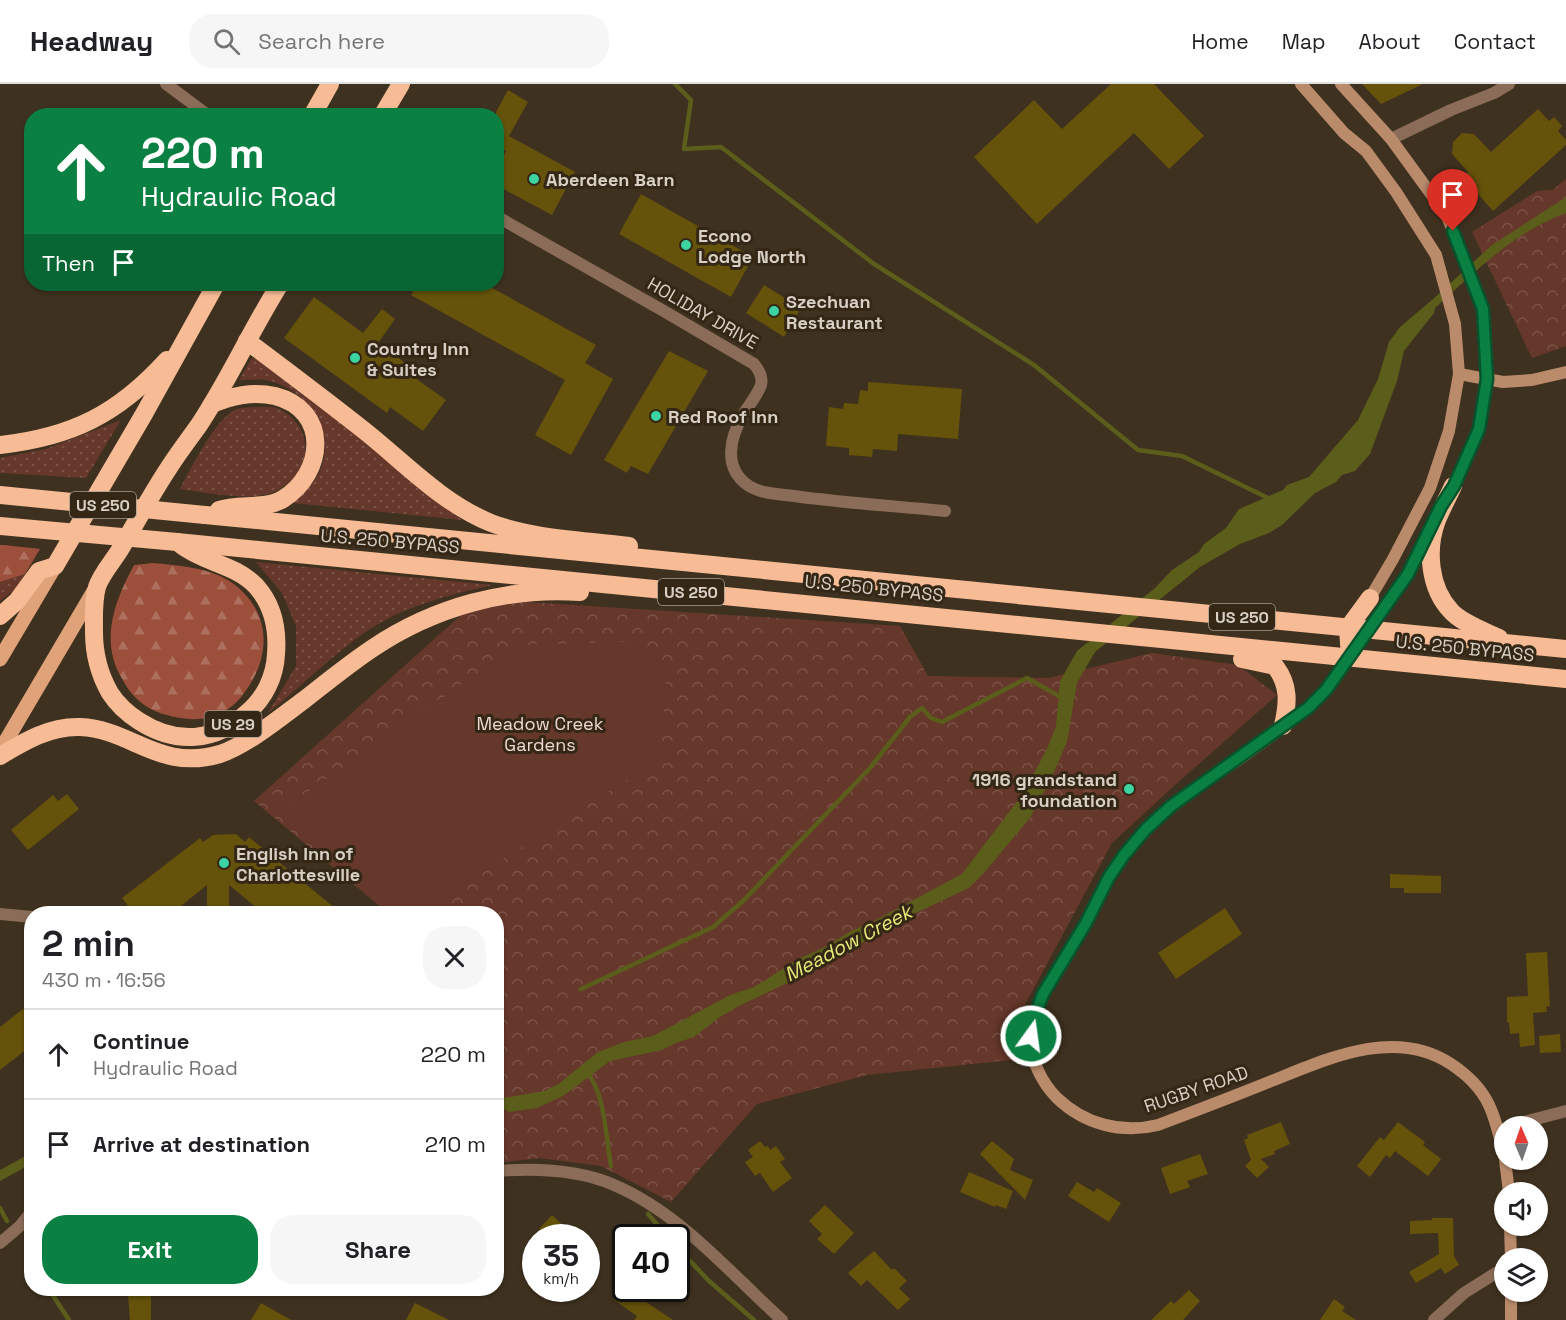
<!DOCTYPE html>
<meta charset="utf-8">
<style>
:root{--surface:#fff;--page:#f6f6f6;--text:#202124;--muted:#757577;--line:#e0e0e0;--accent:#0b8043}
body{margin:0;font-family:"Space Grotesk",sans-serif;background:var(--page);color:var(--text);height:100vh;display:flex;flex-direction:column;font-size:22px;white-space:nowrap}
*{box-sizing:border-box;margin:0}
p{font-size:20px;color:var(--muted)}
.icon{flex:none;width:33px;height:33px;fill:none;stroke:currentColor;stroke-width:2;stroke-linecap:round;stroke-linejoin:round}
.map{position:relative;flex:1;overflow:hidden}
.panel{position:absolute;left:24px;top:822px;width:480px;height:390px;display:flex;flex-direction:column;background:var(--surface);border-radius:24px;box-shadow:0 2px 4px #0004}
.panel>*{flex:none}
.hud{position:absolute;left:24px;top:24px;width:480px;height:183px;border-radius:24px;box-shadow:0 2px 4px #0004;background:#0b8043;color:#fff;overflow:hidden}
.needle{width:39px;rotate:358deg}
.tools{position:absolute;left:1494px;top:1032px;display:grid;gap:12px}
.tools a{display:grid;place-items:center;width:54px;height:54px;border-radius:50%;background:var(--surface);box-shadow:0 2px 4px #0004;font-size:30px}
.speed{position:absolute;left:522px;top:1140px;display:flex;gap:12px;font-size:30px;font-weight:700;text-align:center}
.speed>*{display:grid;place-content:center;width:78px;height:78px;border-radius:50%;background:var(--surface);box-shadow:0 2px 4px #0004;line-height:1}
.speed small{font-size:15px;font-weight:400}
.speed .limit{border:3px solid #111;border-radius:9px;background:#fff;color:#111}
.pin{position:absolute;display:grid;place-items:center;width:51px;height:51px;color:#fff;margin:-62px -26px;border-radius:50% 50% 50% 0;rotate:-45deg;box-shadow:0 0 6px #0007}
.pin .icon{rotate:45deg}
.me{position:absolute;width:66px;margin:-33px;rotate:14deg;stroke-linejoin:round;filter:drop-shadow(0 0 4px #0008)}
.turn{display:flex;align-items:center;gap:21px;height:126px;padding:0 18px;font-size:27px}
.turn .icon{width:78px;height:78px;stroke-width:2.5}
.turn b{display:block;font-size:42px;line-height:51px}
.then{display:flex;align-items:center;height:57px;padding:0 18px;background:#0003;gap:12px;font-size:22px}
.round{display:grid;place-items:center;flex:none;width:63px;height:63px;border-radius:24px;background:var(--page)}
.summary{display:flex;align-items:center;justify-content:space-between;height:102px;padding:0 18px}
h1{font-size:36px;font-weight:700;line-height:45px}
.action{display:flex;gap:12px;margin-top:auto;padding:12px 18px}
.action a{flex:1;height:69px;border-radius:24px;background:var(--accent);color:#fff;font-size:24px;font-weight:700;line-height:69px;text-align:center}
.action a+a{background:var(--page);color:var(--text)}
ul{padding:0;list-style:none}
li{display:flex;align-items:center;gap:18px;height:90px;padding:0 18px;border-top:2px solid var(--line)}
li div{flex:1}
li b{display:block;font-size:22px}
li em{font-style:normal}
header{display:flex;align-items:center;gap:36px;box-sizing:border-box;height:84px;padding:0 30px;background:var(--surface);border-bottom:2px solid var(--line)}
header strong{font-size:28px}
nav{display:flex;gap:33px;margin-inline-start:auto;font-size:21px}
.search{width:420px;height:54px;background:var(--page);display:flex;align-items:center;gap:15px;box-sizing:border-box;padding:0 21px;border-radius:24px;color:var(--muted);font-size:22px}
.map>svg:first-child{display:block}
</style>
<header>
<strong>Headway</strong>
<div class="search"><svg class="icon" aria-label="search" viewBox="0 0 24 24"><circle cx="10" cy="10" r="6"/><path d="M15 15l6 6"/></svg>Search here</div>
<nav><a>Home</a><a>Map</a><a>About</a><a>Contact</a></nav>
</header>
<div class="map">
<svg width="1566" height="1236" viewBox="0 0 1566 1236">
<defs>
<pattern id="grass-dots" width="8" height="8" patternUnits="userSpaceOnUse" patternTransform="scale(1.5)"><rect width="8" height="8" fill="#66372b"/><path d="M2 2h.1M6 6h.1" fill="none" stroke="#7b5348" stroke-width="1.8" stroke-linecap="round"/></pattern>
<pattern id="forest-firs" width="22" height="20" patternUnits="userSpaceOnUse" patternTransform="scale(1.5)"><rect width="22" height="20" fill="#9c4f3a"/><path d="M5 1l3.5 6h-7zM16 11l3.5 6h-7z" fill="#ad6f5e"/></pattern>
<pattern id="park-crowns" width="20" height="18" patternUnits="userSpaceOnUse" patternTransform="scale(1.5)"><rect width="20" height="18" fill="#66372b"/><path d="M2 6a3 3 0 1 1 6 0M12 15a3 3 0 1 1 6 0" fill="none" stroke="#7b5348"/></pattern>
</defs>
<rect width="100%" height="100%" fill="#3f311f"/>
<g fill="url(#grass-dots)">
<path d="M252 274 258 276 371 361 462 436 293 419C302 411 312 402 318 391 339 350 309 306 267 296 258 295 248 296 239 296Z"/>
<path d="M254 323C261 323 271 322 277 324 323 345 309 402 263 411 243 416 202 408 180 405 190 386 216 334 235 326 240 323 248 324 254 323Z"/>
<polygon points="121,336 86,394 0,389 0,374 46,365"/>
<path d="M256 478 492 501C446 512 399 523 360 552 328 575 299 604 268 629L296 582V542L282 509Z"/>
<polygon points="25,490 17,504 0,517 0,498"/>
</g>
<g fill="url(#forest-firs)">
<polygon points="0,461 4,461 40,465 25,490 0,498"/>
<path d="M153 479C180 482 212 483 235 501 272 530 271 574 244 609 238 618 227 628 216 631 200 637 184 636 167 631 150 627 134 616 125 600 122 594 117 587 115 580 103 545 118 511 134 481Z"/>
</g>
<g fill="url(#park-crowns)">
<polygon points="1566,95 1566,262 1532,274 1472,148 1537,107 1552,106"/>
<polygon points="513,517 900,542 928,592 1049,594 1152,569 1238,581 1277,611 1176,700 1112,759 1020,930 1020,975 867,991 757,1020 671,1118 601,1082 539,1074 497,1079 496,929 504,927 497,920 496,830 388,829 254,717 461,531"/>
</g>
<polygon fill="#66372b" points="624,558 661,571 667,589 660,675 418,829 396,829 276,730 518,561"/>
<g fill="#5b5d1b">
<path d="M1566 113V129C1514 148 1475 188 1435 224L1434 229 1404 267 1397 297 1370 370 1355 387 1342 391 1336 398 1315 409 1282 441 1269 449 1240 460 1200 483 1095 568 1077 599 1067 658 1051 695 1030 734 983 790 969 804 886 843 859 861 819 876 809 884 804 891 739 922 720 933 694 953 676 959 662 966 610 977 563 1012 537 1024 509 1028 503 1024 497 1022V1015L544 1007 557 1001 598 968 624 958 653 952 730 911 754 903 800 874 827 862 849 848 874 837 962 790 1022 711 1047 665 1056 642 1060 597 1077 567 1155 504 1172 486 1199 468 1204 460 1226 444 1239 425 1283 406 1287 401 1309 393 1358 336 1378 295 1389 258 1400 243 1432 216 1492 161Z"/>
<polygon points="31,1069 31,1080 0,1097 0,1086"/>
</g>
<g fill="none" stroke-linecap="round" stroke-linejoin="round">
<g stroke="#5b5d1b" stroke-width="4.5">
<polyline points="675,0 691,16 684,65 721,63 874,180 1034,281 1138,366 1182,372 1268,414"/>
<polyline points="581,905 713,843 743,817 870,684 910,633 922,624 931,634 942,638 1027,594 1064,615"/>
<path d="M586 987C605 1008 606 1054 611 1082"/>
<polyline points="0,1124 7,1137"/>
<polyline points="648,1130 669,1154"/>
<polyline points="676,1162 709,1197 754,1236"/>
<polyline points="48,1204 69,1236"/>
</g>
</g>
<g fill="#65520b">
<polygon points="1111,0 1154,0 1204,52 1169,85 1134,49 1037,140 974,73 1034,16 1062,45"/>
<polygon points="1362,0 1423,0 1381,20"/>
<polygon points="508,6 528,18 509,52 575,88 552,131 496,101 496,83 506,67 502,65 496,75 496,28"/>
<polygon points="1538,25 1549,37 1554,33 1562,42 1558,47 1566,56 1566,61 1493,127 1463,93 1468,88 1452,70 1453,58 1462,49 1474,50 1491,68"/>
<polygon points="641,110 753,173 731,213 619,150"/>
<polygon points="418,200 485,200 596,261 585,279 613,295 571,371 535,351 565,296 411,211"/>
<polygon points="764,201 801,224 784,253 746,229"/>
<polygon points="314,213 363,249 382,225 395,235 378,259 419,289 415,294 446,316 423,347 390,323 387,329 284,254"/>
<polygon points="669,267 708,287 648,390 631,382 627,389 604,376"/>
<polygon points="868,298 962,305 958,355 898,350 897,367 873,365 872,373 849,371 849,364 826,362 829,323 843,325 844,319 858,320 860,306 868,307"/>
<polygon points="67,710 79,725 28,766 11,746 53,711 58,717"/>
<polygon points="236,750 245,758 249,753 342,830 264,830 229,801 229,827 207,826 207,801 171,830 134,830 122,814 200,754 203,758 213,751"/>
<polygon points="1390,790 1441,792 1441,809 1404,809 1404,804 1390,804"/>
<polygon points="1225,824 1242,850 1176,895 1158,869"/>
<polygon points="1547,868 1550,922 1546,923 1547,928 1533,929 1535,961 1520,963 1519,949 1510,950 1509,938 1507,938 1507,913 1528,912 1526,869"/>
<polygon points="32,918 32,961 0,986 0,943"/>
<polygon points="1560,950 1561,968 1540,969 1539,952"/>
<polygon points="1281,1038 1290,1060 1274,1067 1275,1070 1261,1075 1269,1083 1257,1094 1245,1082 1251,1076 1244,1056 1248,1054 1247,1051"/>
<polygon points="1398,1038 1425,1058 1423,1061 1441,1075 1428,1092 1395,1067 1390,1074 1386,1071 1370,1093 1357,1082 1380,1053 1384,1056"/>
<polygon points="760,1057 765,1063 768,1062 770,1066 776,1062 785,1075 780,1078 792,1094 773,1108 760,1089 755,1092 745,1078 753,1073 748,1066"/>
<polygon points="992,1057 1014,1075 1010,1086 1033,1096 1025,1116 980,1070"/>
<polygon points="1200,1070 1208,1090 1187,1097 1190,1103 1170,1110 1161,1084"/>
<polygon points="969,1088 1013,1107 1006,1125 996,1121 995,1123 960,1108"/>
<polygon points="1077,1098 1094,1108 1097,1104 1121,1119 1109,1138 1068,1112"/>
<polygon points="825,1121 854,1149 834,1170 817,1155 822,1150 809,1137"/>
<polygon points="552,1131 576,1154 548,1154 539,1145"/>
<polygon points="1432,1134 1453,1134 1454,1172 1459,1181 1445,1190 1441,1184 1416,1199 1409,1188 1439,1170 1438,1149 1410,1150 1410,1137 1432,1136"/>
<polygon points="874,1167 892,1186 894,1184 907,1197 899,1204 910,1215 898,1226 867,1196 861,1202 848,1189"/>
<polygon points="622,1204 642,1204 637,1212 673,1236 634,1236 637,1232 614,1216"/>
<polygon points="1189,1206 1200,1217 1183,1236 1151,1236 1171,1217 1174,1220"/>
<polygon points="151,1208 151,1236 130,1236 128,1210"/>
<polygon points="1334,1215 1345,1223 1342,1227 1356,1236 1320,1236"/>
<polygon points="261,1219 291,1236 251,1236"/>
<polygon points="415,1219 449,1236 406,1236"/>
</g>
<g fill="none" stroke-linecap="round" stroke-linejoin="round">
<g stroke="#8a6c58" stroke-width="12">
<polyline points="166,0 209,32"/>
<polyline points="1391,55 1451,26 1494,9 1509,0"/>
<path d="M496 132 662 226 754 280C759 286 763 293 761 301 758 310 750 320 744 329 730 353 722 384 749 402 762 410 779 410 794 412 844 419 895 422 945 427"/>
<polyline points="0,830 32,833"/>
<polyline points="1509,1042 1566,1027"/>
<path d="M496 1087C535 1084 578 1085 614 1101 680 1129 730 1189 782 1236"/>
<polyline points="0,1159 20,1142 32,1127"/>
<polyline points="1434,1236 1464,1209 1504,1184"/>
</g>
<g stroke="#ba8b6b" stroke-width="12">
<polyline points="1301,0 1344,49 1366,67 1396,108 1436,171 1455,240 1459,290 1449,347 1430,404 1393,475 1370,514"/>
<polyline points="1341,0 1391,55 1447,132 1483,225 1487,295 1479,345 1450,408"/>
<polyline points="1459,290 1503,298 1532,296 1566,288"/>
<path d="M1429 446 1408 490 1326 606 1308 624C1284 642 1260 661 1235 678 1213 692 1191 705 1171 722 1148 742 1124 767 1108 794 1096 815 1087 837 1075 858 1057 888 1034 917 1031 952 1029 974 1042 999 1057 1014 1084 1040 1121 1050 1158 1041 1195 1027 1232 1013 1269 998 1325 976 1394 942 1451 980 1466 990 1480 1003 1488 1019 1496 1035 1500 1054 1504 1072"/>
<polyline points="1505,1076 1509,1108"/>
<polyline points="1510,1142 1511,1174"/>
<polyline points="1511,1236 1511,1208"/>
</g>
<g stroke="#e0a279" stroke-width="15">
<polyline points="0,575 55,482"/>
<polyline points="0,667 94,507"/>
</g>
<g stroke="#f7bc95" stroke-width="18">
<polyline points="312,32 330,0"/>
<polyline points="382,32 401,0"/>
<path d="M247 257C287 287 327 317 366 348 406 380 442 419 491 439 532 455 585 456 629 462"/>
<path d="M212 320C232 312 252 307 275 312 330 326 325 389 283 415 265 426 239 419 219 426"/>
<path d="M0 361C72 353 118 330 167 276"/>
<path d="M1453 402C1448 413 1442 424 1437 436 1426 465 1429 504 1451 527 1460 538 1486 548 1499 554"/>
<polyline points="205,431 1566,565"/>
<polyline points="177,458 1566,595"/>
<path d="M181 461C204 479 235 480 256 502 273 521 278 545 276 570 275 592 265 614 247 629 215 658 176 661 139 637 128 630 117 620 110 609 99 590 94 570 94 548 94 534 93 517 97 503 101 490 114 476 121 464 137 437 152 409 170 382 179 368 189 355 199 341 229 296 251 246 280 200"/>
<polyline points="0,532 17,517 39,487 55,482 144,330 216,200"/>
<polyline points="1350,574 1348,544 1370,514"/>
<path d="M1242 575 1275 582C1290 602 1288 619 1283 642"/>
<path d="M0 672C25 657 50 642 80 643 132 645 159 688 220 670 247 661 281 633 304 616 327 598 349 580 373 564 434 523 507 503 580 508"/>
</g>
<g stroke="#f7bc95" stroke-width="18">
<polyline points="0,411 205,431"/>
<polyline points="0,442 177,458"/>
</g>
</g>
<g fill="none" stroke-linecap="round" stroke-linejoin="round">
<defs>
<polyline id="route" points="1031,952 1035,931 1043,910 1086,839 1109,793 1124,771 1146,745 1171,722 1308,624 1326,606 1408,490 1441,422 1454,402 1479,345 1487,295 1483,225 1453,147"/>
</defs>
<use href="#route" stroke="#07532c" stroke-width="15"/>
<use href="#route" stroke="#0b8043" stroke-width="10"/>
</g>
<g fill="#3ed4a2" stroke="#342716" stroke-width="2">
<circle cx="534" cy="95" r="6"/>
<circle cx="686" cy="161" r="6"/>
<circle cx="774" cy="227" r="6"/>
<circle cx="355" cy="274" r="6"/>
<circle cx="656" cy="332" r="6"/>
<circle cx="1129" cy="705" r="6"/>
<circle cx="224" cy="779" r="6"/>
</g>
<g text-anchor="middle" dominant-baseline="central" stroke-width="6" stroke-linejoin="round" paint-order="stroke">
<g fill="#342716" stroke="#a79d90" stroke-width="1.5">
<rect x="70" y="408" width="66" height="26" rx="4.5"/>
<rect x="658" y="495" width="66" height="26" rx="4.5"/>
<rect x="1209" y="520" width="66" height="26" rx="4.5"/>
<rect x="204.5" y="627" width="57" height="26" rx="4.5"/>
</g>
<g font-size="16" font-weight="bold" fill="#d8d0c5">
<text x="103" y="421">US 250</text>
<text x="691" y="508">US 250</text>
<text x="1242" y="533">US 250</text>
<text x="233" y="640">US 29</text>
</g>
<g font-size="18" font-weight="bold" fill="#d8d0c5" stroke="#342716" text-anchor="start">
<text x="546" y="95">Aberdeen Barn</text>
<text x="698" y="151">Econo<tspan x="698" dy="21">Lodge North</tspan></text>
<text x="786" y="217">Szechuan<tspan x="786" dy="21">Restaurant</tspan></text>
<text x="367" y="264">Country Inn<tspan x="367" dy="21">&amp; Suites</tspan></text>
<text x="668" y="332">Red Roof Inn</text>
<text x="1117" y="695" text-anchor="end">1916 grandstand<tspan x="1117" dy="21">foundation</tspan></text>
<text x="236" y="769">English Inn of<tspan x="236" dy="21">Charlottesville</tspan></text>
</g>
<g font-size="18" fill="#d8d0c5" stroke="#342716">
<text transform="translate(703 229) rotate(30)">HOLIDAY DRIVE</text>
<text transform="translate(390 457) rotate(5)">U.S. 250 BYPASS</text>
<text transform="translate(874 504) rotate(6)">U.S. 250 BYPASS</text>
<text transform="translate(1465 564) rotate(6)">U.S. 250 BYPASS</text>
<text transform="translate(1196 1005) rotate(-19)">RUGBY ROAD</text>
</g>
<g font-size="18" fill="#efd8d1" stroke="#342716">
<text x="540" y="639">Meadow Creek<tspan x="540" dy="21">Gardens</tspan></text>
</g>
<g font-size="20" font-style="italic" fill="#e7eb79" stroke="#342716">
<text transform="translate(848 859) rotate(-28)">Meadow Creek</text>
</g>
</g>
</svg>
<div class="tools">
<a><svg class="needle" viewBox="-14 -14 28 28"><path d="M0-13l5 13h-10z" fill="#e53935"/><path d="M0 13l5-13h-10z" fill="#757577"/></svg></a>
<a><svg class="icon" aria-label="sound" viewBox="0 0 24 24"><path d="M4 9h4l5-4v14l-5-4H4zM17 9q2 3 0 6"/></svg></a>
<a><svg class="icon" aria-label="layers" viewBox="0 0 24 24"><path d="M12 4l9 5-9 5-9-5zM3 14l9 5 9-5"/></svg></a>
</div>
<div class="speed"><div>35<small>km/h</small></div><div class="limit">40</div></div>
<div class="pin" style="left:1453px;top:147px;background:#d93025"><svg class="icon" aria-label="arrive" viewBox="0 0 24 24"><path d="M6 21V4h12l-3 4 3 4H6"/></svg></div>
<svg class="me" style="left:1031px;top:952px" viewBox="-20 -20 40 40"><circle r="17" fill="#0b8043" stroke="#fff" stroke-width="3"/><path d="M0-11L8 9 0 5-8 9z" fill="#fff"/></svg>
<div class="hud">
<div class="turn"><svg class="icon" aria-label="ahead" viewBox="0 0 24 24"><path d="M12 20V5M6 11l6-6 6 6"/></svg><div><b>220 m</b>Hydraulic Road</div></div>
<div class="then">Then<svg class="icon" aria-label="arrive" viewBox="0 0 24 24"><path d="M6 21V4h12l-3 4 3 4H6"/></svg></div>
</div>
<section class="panel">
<div class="summary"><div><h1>2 min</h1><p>430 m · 16:56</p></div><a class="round"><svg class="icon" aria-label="close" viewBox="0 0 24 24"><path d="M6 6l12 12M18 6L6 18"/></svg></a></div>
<ul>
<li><svg class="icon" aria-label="ahead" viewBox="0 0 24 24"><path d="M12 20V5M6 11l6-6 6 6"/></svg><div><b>Continue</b><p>Hydraulic Road</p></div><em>220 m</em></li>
<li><svg class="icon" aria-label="arrive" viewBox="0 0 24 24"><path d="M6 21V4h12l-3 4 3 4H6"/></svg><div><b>Arrive at destination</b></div><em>210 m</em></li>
</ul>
<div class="action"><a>Exit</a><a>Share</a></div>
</section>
</div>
